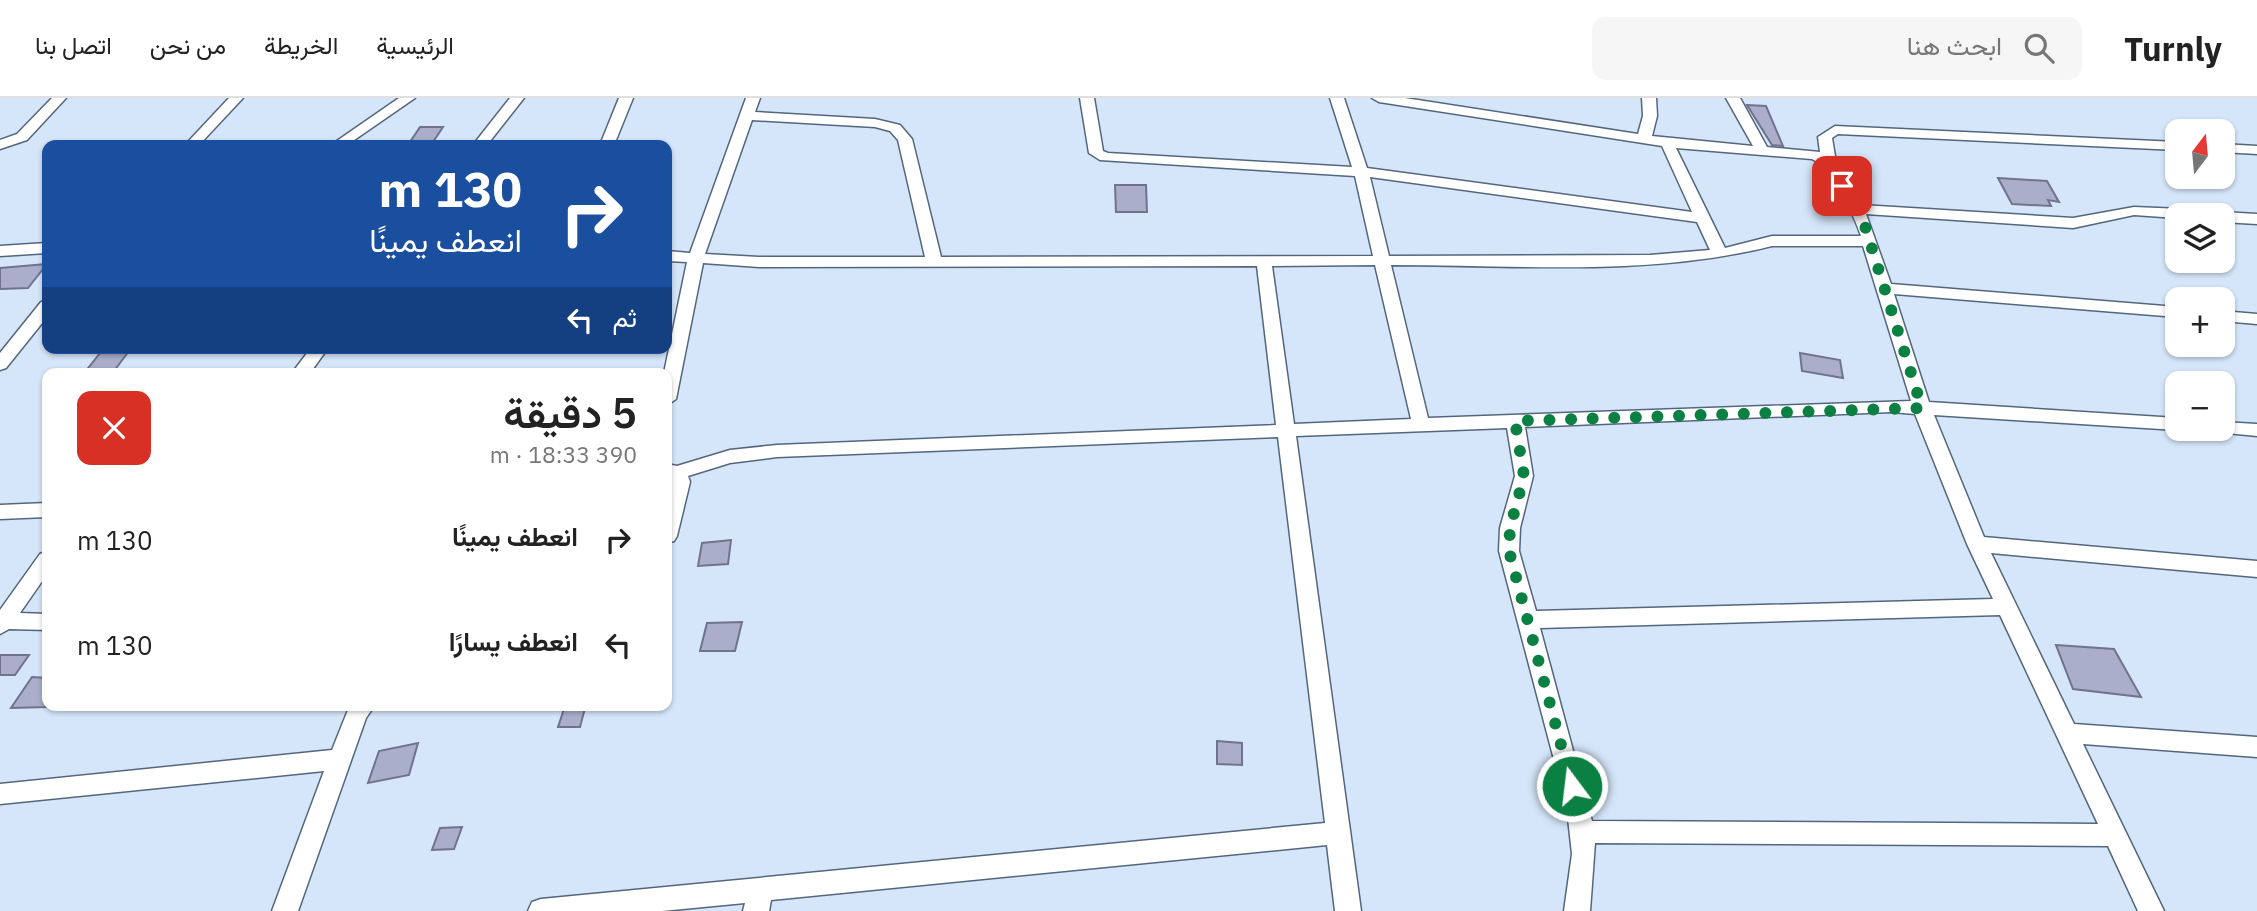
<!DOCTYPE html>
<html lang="ar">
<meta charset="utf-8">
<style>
:root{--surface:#fff;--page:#f6f6f6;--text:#222;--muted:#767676;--line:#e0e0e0}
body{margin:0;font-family:"IBM Plex Sans",Vazirmatn,sans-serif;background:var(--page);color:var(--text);direction:rtl;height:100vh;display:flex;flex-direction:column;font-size:26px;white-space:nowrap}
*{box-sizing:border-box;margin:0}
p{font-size:23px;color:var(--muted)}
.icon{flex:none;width:38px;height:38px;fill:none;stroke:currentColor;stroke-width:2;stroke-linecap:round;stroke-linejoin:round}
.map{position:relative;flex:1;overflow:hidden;direction:ltr}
.sheet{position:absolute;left:42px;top:270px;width:630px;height:343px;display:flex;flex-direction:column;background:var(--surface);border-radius:14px;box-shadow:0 2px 5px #0004;direction:rtl}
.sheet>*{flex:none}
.banner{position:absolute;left:42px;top:42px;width:630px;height:214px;border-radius:14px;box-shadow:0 2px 5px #0004;direction:rtl;background:#1a4fa0;color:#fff;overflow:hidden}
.needle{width:46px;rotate:16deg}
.buttons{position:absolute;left:2165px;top:21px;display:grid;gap:14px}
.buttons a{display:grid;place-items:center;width:70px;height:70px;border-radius:14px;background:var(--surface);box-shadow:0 2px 5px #0004;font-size:35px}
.pin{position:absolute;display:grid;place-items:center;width:60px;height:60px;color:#fff;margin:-30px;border-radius:14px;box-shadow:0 4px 10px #0006}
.me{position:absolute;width:77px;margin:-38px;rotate:345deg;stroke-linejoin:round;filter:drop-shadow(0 0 5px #0008)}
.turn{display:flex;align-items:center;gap:24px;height:147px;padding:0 35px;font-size:32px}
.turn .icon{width:91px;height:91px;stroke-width:2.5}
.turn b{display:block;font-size:49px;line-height:60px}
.then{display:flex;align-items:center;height:66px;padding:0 35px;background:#0003;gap:14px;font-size:26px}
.round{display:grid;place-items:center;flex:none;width:74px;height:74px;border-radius:14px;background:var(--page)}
.overview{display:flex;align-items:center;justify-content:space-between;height:119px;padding:0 35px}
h1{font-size:42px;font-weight:600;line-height:52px}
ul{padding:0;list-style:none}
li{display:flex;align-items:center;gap:21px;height:105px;padding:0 35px}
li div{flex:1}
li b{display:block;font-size:26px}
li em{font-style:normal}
header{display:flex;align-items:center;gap:42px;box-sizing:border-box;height:98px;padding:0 35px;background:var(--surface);border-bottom:2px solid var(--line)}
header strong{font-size:33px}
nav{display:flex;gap:38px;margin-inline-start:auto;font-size:24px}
.search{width:490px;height:63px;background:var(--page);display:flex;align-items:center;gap:18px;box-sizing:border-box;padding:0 24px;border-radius:14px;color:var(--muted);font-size:26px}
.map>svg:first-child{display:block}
</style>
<header>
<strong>Turnly</strong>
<div class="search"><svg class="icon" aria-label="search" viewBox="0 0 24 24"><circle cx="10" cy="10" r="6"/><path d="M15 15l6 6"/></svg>ابحث هنا</div>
<nav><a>الرئيسية</a><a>الخريطة</a><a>من نحن</a><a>اتصل بنا</a></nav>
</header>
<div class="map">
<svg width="2257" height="813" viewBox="0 0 2257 813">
<rect width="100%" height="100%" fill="#d5e6fa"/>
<g fill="#abaecb" stroke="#71738d" stroke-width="2">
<polygon points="1747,7 1766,8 1783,48 1772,47"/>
<polygon points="420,29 443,29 431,47 408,47"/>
<polygon points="1998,80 2047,83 2059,104 2048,102 2051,108 2012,106"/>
<polygon points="1115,87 1146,87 1147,114 1116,114"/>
<polygon points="47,166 28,190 0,191 0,170"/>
<polygon points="129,253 114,273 85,274 101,254"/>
<polygon points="1800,255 1840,262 1843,280 1802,273"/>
<polygon points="731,442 728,466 698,468 702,445"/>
<polygon points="742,524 735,553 700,553 707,525"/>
<polygon points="2056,547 2114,551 2141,599 2073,591"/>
<polygon points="0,557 29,557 15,577 0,577"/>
<polygon points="32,579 47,580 47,609 11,610"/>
<polygon points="585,610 580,629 558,629 564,611"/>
<polygon points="1217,643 1242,645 1242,667 1217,666"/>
<polygon points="418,645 409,677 368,685 379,653"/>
<polygon points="462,729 454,751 432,752 440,730"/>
</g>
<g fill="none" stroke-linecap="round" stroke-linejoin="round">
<defs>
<g id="minor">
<polygon points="52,0 66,0 27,42 0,51 0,42 17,36"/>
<polygon points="229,0 243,0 199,47 185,47"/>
<polygon points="399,0 415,0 347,47 331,47"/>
<polygon points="510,0 524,0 487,47 473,47"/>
<polygon points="619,0 633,0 614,47 600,47"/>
<path d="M746 0H760L755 14 875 21 900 27 912 41 941 159 1373 158 1355 78 1100 62 1089 55 1080 0H1094L1103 53 1108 55 1352 69 1330 0H1344L1367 70 1692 114 1662 48 1379 4 1372 0H1405L1638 36 1643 18 1642 0H1656L1657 18 1652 38 1753 48 1726 0H1740L1767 49 1820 54 1818 39 1835 28 2177 44V52L1838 36 1832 40 1836 64 1861 107 2073 120 2134 109 2206 112 2214 117H2177V120L2134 117 2073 130 1866 116 1891 186 2177 209V219L1894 196 1929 304 2177 320V331H2182L2177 332 1934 317 1984 439 2257 463V479L1991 455 2074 626 2257 639V659L2083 646 2164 813H2138L2108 748 1595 745 1590 813H1564L1572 756 1567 711 1499 453 1500 430 1515 378 1507 330 1296 338 1361 813H1335L1327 747 771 802 769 813H743L745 805 662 813H528L532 804 541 801 1325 725 1278 339 777 359 730 365 688 378 690 384 677 438 674 443 667 445V402L672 384 667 380V366L677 368 730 352 777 347 1276 327 1257 168 759 169 703 165 676 301 667 307V275H664L687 164 667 163V153L690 155ZM752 22 875 29 890 33 898 42 925 159H759L705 156ZM1676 50 1812 61C1832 71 1854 117 1861 138H1772L1725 150ZM1370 79 1697 124 1710 152 1650 157 1389 158ZM1772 148H1863L1911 303 1428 320 1391 167C1517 167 1649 179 1772 148ZM1375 167 1411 321 1294 326 1272 168ZM1891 314 1915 316 1967 446 1993 501 1536 513 1519 453 1520 430 1533 378 1525 329ZM2000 517 2098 726 1592 723 1540 530Z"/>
<polygon points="2222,46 2257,48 2257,56 2222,54"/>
<polygon points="2222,114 2257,116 2257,126 2222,124 2222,117 2216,117"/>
<polygon points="47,145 47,155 0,158 0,148"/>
<polygon points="47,203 47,219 6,270 0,272 0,255 41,204"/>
<polygon points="2222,213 2257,216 2257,226 2222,223"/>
<polygon points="311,250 328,250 310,275 292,275"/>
<polygon points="2222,324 2257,326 2257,338 2216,334 2213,331 2222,331"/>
<polygon points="47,405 47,419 0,421 0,407"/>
<polygon points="47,453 47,476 20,515 47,516 47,532 9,531 0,536 0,512 40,456"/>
<polygon points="350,607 375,607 366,620 298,813 272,813 324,673 0,706 0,686 332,652"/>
</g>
</defs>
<use href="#minor" stroke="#54667c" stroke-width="3"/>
<use href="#minor" fill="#fff" fill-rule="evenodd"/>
</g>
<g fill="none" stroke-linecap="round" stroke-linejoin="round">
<polyline stroke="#0b8043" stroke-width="12" stroke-dasharray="0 21.6" points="1572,688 1509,453 1510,430 1524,378 1515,323 1922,310 1864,125 1842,88"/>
</g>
</svg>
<div class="buttons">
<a><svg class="needle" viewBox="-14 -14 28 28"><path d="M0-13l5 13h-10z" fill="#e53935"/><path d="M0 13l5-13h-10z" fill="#767676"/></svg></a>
<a><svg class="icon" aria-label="layers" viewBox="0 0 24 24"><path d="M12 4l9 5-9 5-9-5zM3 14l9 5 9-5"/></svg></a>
<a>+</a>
<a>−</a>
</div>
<div class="pin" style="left:1842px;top:88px;background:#d93025"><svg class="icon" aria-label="arrive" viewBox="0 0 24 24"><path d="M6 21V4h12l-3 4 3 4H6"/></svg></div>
<svg class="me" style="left:1572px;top:688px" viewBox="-20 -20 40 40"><circle r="17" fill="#0b8043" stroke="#fff" stroke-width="3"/><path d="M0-11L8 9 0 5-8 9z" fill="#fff"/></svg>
<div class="banner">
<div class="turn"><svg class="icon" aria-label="right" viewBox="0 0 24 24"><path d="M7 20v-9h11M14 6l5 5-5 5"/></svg><div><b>130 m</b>انعطف يمينًا</div></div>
<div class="then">ثم<svg class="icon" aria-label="left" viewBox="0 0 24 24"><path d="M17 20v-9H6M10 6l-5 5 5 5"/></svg></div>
</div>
<section class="sheet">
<div class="overview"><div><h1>5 دقيقة</h1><p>390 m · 18:33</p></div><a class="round" style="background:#d93025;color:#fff"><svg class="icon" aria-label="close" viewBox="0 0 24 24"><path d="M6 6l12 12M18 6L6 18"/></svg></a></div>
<ul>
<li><svg class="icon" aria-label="right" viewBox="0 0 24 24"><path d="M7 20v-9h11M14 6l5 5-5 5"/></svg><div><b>انعطف يمينًا</b></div><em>130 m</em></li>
<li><svg class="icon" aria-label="left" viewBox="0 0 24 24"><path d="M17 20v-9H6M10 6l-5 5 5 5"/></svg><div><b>انعطف يسارًا</b></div><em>130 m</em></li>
</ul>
</section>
</div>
